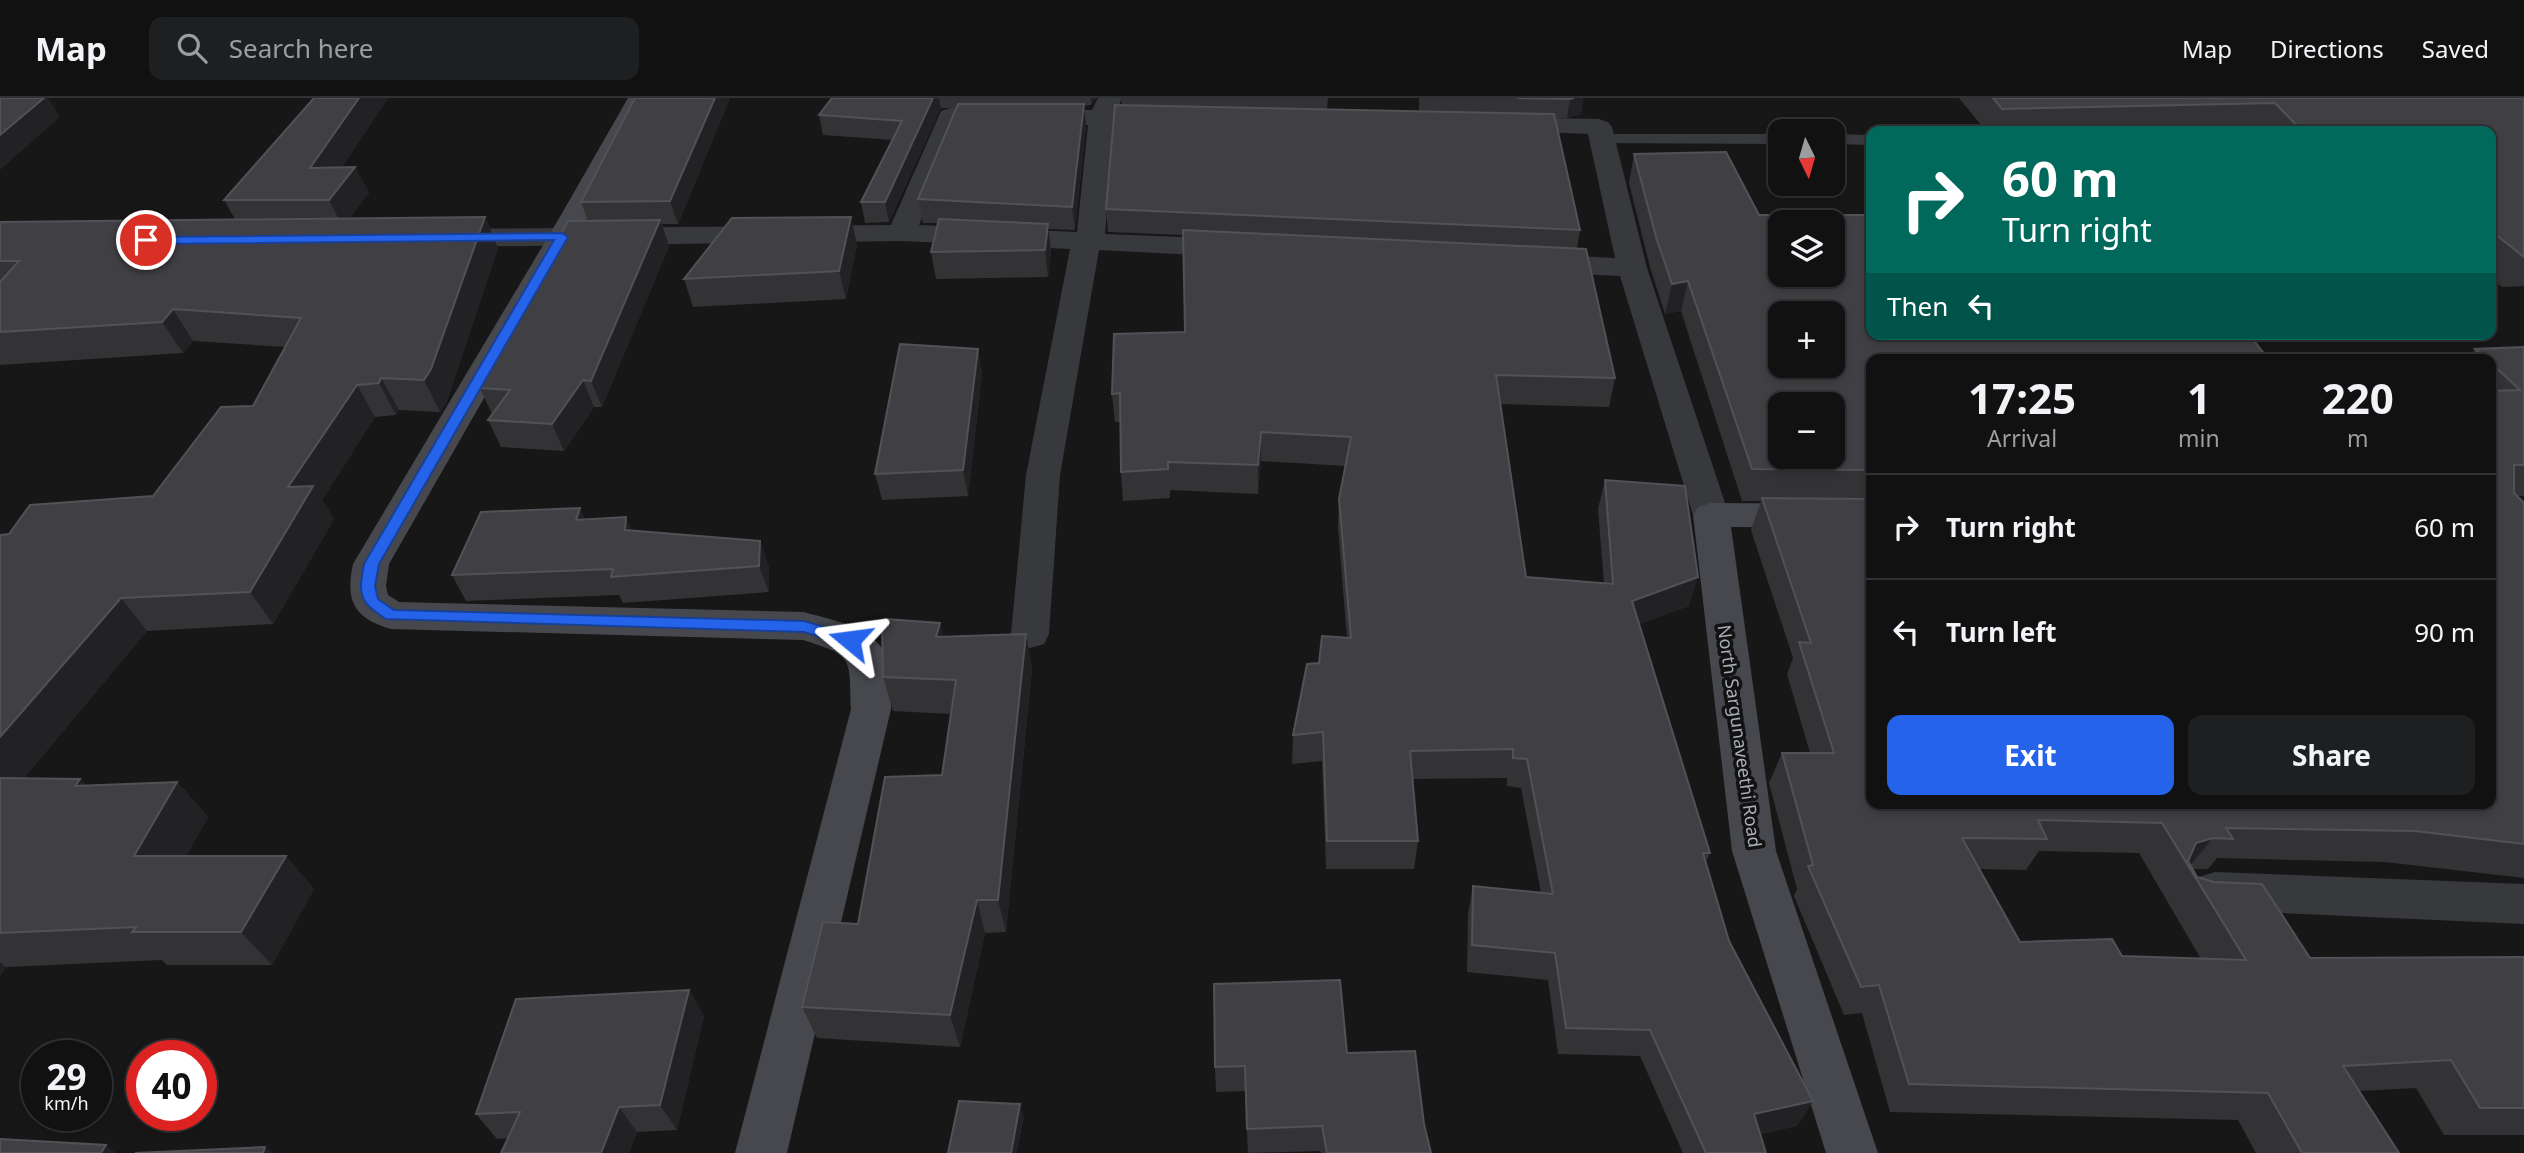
<!DOCTYPE html>
<meta charset="utf-8">
<style>
:root{--surface:#111112;--page:#1e1f20;--text:#f1f3f6;--muted:#9c9d9f;--line:#303132;--accent:#2563eb}
body{margin:0;font-family:"Noto Sans",sans-serif;background:var(--page);color:var(--text);height:100vh;display:flex;flex-direction:column;font-size:26px;white-space:nowrap}
*{box-sizing:border-box;margin:0}
p{font-size:23px;color:var(--muted)}
.icon{flex:none;width:38px;height:38px;fill:none;stroke:currentColor;stroke-width:2;stroke-linecap:round;stroke-linejoin:round}
.map{position:relative;flex:1;overflow:hidden}
.details{position:absolute;left:1866px;top:256px;width:630px;height:455px;display:flex;flex-direction:column;background:var(--surface);border-radius:14px;box-shadow:0 4px 10px #0003,0 0 0 2px var(--line)}
.details>*{flex:none}
.top-card{position:absolute;left:1866px;top:28px;width:630px;height:214px;border-radius:14px;box-shadow:0 4px 10px #0003,0 0 0 2px var(--line);background:#00695c;color:#fff;overflow:hidden}
.needle{width:46px;rotate:175deg}
.buttons{position:absolute;left:1768px;top:21px;display:grid;gap:14px}
.buttons a{display:grid;place-items:center;width:77px;height:77px;border-radius:14px;background:var(--surface);box-shadow:0 4px 10px #0003,0 0 0 2px var(--line);font-size:35px}
.speed{position:absolute;left:21px;top:942px;display:flex;gap:14px;font-size:35px;font-weight:700;text-align:center}
.speed>*{display:grid;place-content:center;width:91px;height:91px;border-radius:50%;background:var(--surface);box-shadow:0 4px 10px #0003,0 0 0 2px var(--line);line-height:1}
.speed small{font-size:18px;font-weight:400}
.speed .limit{border:10px solid #d22;background:#fff;color:#111}
.pin{position:absolute;display:grid;place-items:center;width:60px;height:60px;color:#fff;margin:-30px;border:4px solid #fff;border-radius:50%;box-shadow:0 2px 7px #0007}
.me{position:absolute;width:77px;margin:-38px;rotate:286deg;stroke-linejoin:round;filter:drop-shadow(0 0 5px #0008)}
.turn{display:flex;align-items:center;gap:24px;height:147px;padding:0 21px;font-size:32px}
.turn .icon{width:91px;height:91px;stroke-width:2.5}
.turn b{display:block;font-size:49px;line-height:60px}
.then{display:flex;align-items:center;height:66px;padding:0 21px;background:#0003;gap:14px;font-size:26px}
.eta{display:flex;justify-content:space-evenly;align-items:center;height:119px;text-align:center}
.eta b{font-size:42px;font-weight:700;line-height:49px}
.action{display:flex;gap:14px;margin-top:auto;padding:14px 21px}
.action a{flex:1;height:80px;border-radius:14px;background:var(--accent);color:#fff;font-size:28px;font-weight:700;line-height:80px;text-align:center}
.action a+a{background:var(--page);color:var(--text)}
ul{padding:0;list-style:none}
li{display:flex;align-items:center;gap:21px;height:105px;padding:0 21px;border-top:2px solid var(--line)}
li div{flex:1}
li b{display:block;font-size:26px}
li em{font-style:normal}
header{display:flex;align-items:center;gap:42px;box-sizing:border-box;height:98px;padding:0 35px;background:var(--surface);border-bottom:2px solid var(--line)}
header strong{font-size:33px}
nav{display:flex;gap:38px;margin-inline-start:auto;font-size:24px}
.search{width:490px;height:63px;background:var(--page);display:flex;align-items:center;gap:18px;box-sizing:border-box;padding:0 24px;border-radius:14px;color:var(--muted);font-size:26px}
.map>svg:first-child{display:block}
</style>
<header>
<strong>Map</strong>
<div class="search"><svg class="icon" aria-label="search" viewBox="0 0 24 24"><circle cx="10" cy="10" r="6"/><path d="M15 15l6 6"/></svg>Search here</div>
<nav><a>Map</a><a>Directions</a><a>Saved</a></nav>
</header>
<div class="map">
<svg width="2524" height="1055" viewBox="0 0 2524 1055">
<rect width="100%" height="100%" fill="#171718"/>
<g fill="none" stroke-linecap="round" stroke-linejoin="round">
<g fill="#38393d" fill-rule="evenodd">
<polygon points="1602,36 1780,36 1780,46 1596,45 1593,41 1596,37"/>
<polygon points="1832,36 1871,37 1871,47 1832,46"/>
</g>
<g fill="#38393d" fill-rule="evenodd">
<path d="M1098 0H1122L1117 12 1173 15 1177 20 1173 25 1114 27 1105 136 1234 141 1244 144 1248 150 1244 156 1234 159 1099 152 1060 377 1049 536 1044 546 1030 550 1016 546 1011 536 1026 377 1070 151 902 143 442 149 432 146 428 140 432 134 442 131 891 127 941 13 950 10 1092 12ZM960 26 1088 27 1077 134 919 127Z"/>
<polygon points="1505,19 1599,21 1608,24 1612,29 1647,170 1729,417 1724,425 1711,429 1698,425 1693,417 1620,178 1539,174 1529,171 1524,165 1529,159 1539,156 1615,160 1588,36 1496,32 1492,27 1496,22"/>
<polygon points="2215,774 2524,786 2524,826 2215,812 2199,807 2192,793 2199,779"/>
</g>
<g fill="#46484d" fill-rule="evenodd">
<path d="M628 0H652L589 117 389 466 386 488 388 497 399 504 804 514C834 523 875 528 888 561 893 575 891 596 891 611L787 1055H735L851 611C849 560 855 558 803 542L391 531C354 520 345 503 353 466L561 117Z"/>
<polygon points="1711,405 1871,406 1871,430 1731,429 1776,753 1878,1055 1826,1055 1732,753 1693,417 1698,409"/>
</g>
</g>
<g fill="#333336" fill-rule="evenodd">
<polygon points="314,0 388,0 342,69 355,69 369,95 349,120 485,119 498,150 447,303 440,314 399,312 396,317 375,319 322,402 334,421 273,526 147,533 24,680 80,681 87,688 177,684 208,719 186,758 286,758 314,791 272,867 167,867 162,862 6,869 0,878 0,437 9,436 153,398 253,308 285,249 193,243 183,255 0,267 0,124 235,121 224,102"/>
<polygon points="730,0 678,126 662,126 669,148 602,309 594,309 564,353 501,349 488,322 492,316 480,290 588,123 581,104"/>
<polygon points="832,0 1096,0 1091,7 1084,8 1086,29 1075,132 1048,131 1051,154 1048,179 936,181 931,154 937,125 923,125 918,101 957,10 941,10 889,124 865,125 861,104 893,42 823,37 819,17"/>
<polygon points="1121,0 1328,0 1327,11 1419,13 1419,0 1583,0 1581,16 1567,20 1555,20 1580,132 1577,151 1615,280 1609,309 1500,306 1526,479 1604,485 1598,411 1605,382 1689,508 1639,526 1710,755 1706,764 1729,843 1813,1003 1797,1028 1760,1036 1766,1055 1683,1055 1640,958 1558,956 1548,882 1467,874 1468,816 1473,788 1541,795 1521,690 1507,688 1507,680 1412,681 1418,743 1414,771 1326,771 1322,663 1292,666 1293,637 1319,565 1347,540 1338,430 1339,401 1346,368 1261,363 1258,396 1170,392 1170,400 1123,403 1121,374 1120,324 1115,324 1112,296 1185,234 1183,137 1108,134 1106,111 1122,7"/>
<polygon points="1959,0 2524,0 2524,188 2502,189 2490,179 2490,33 1986,33"/>
<path d="M1634 56 1759 117 1871 261V705H2490V261H2468L2475 251 2524 249V398H2517L2524 405V780L2385 764 2217 760 2208 771H2192L2197 779 2310 860 2524 859V1037H2444L2416 990 2359 993 2399 1055H2256L2238 1022 1890 1014 1862 915 1844 917 1794 798 1797 791 1769 685 1782 655H1810L1787 576 1793 560 1751 432 1761 403H1742L1681 213 1665 216 1650 169 1629 85ZM2039 753 2139 755 2201 861 2122 858 2020 844 1979 771 2026 772Z"/>
<polygon points="857,146 846,201 693,209 684,181"/>
<polygon points="978,251 982,276 968,398 882,402 875,376"/>
<polygon points="586,421 632,432 760,443 769,469 769,494 623,505 619,497 466,503 452,477"/>
<polygon points="1026,536 1032,571 1006,834 985,835 960,949 817,940 802,909 858,826 942,677 951,616 893,613 883,579 944,539"/>
<polygon points="689,892 704,918 677,1032 637,1034 629,1055 501,1055 508,1040 497,1041 476,1016"/>
<polygon points="1347,955 1424,1026 1431,1055 1321,1055 1320,1053 1248,1055 1245,993 1216,994 1215,969"/>
</g>
<g fill="#222224">
<polygon points="44,0 48,0 60,19 0,72 0,37"/>
<polygon points="359,0 388,0 324,96 310,70"/>
<polygon points="715,0 730,0 678,126 670,103"/>
<polygon points="933,0 939,0 941,10 889,124 885,104"/>
<polygon points="1091,0 1096,0 1091,7"/>
<polygon points="1574,0 1583,0 1581,16 1567,20 1570,1"/>
<polygon points="1084,6 1086,29 1075,132 1072,109"/>
<polygon points="355,69 369,95 343,129 329,102"/>
<polygon points="485,119 498,150 447,303 440,314 424,282"/>
<polygon points="851,119 857,146 846,201 839,173"/>
<polygon points="660,122 669,148 602,309 591,283"/>
<polygon points="1048,126 1051,154 1048,179 1045,152"/>
<polygon points="1688,183 1681,213 1665,216 1672,186"/>
<polygon points="173,211 193,243 183,255 162,224"/>
<polygon points="978,251 982,276 968,398 963,372"/>
<polygon points="381,280 399,312 396,317 379,285"/>
<polygon points="583,282 594,309 564,353 552,326"/>
<polygon points="357,287 375,319 322,402 334,421 273,526 250,494 288,389"/>
<polygon points="1261,334 1261,363 1258,396 1258,367"/>
<polygon points="580,410 592,436 576,422"/>
<polygon points="626,419 637,444 625,432"/>
<polygon points="760,443 769,469 769,494 759,468"/>
<polygon points="1698,479 1689,508 1624,532 1632,503"/>
<polygon points="121,500 147,533 0,709 0,639"/>
<polygon points="940,525 948,559 936,539"/>
<polygon points="1026,536 1032,571 1006,834 998,802"/>
<polygon points="80,681 113,715 75,688"/>
<polygon points="177,684 208,719 167,792 134,758"/>
<polygon points="2213,740 2189,769 2184,761 2196,745"/>
<polygon points="286,758 314,791 272,867 241,834"/>
<polygon points="977,802 985,835 960,949 950,917"/>
<polygon points="0,864 6,869 0,878"/>
<polygon points="689,892 704,918 677,1032 660,1007"/>
<polygon points="1813,1003 1797,1028 1741,1041 1754,1016"/>
<polygon points="1020,1006 1024,1019 1017,1055 1011,1055"/>
<polygon points="619,1009 637,1034 629,1055 601,1055"/>
<polygon points="106,1047 116,1055 101,1055"/>
<polygon points="265,1049 273,1055 263,1055"/>
</g>
<g fill="#404044" stroke="#505256" stroke-width="2" fill-rule="evenodd">
<polygon points="0,0 44,0 0,37"/>
<polygon points="314,0 359,0 310,70 355,69 329,102 224,102"/>
<polygon points="635,0 715,0 670,103 581,104"/>
<polygon points="832,0 933,0 885,104 861,104 902,23 819,17"/>
<polygon points="1517,0 1574,0 1570,1"/>
<polygon points="1993,0 2524,0 2524,159 2490,132 2490,33 2302,33 2275,5 2002,11"/>
<polygon points="958,6 1084,6 1072,109 918,101"/>
<polygon points="1115,7 1554,16 1580,132 1106,111"/>
<path d="M1726 54 1759 117H1871V236H2249L2268 261H1871V372L1752 371 1688 183 1672 186 1656 139 1634 56ZM1780 124H1832V177H1780ZM1780 215H1832V268H1780ZM1780 306H1832V359H1780Z"/>
<polygon points="485,119 431,271 424,282 381,280 379,285 357,287 288,389 313,388 250,494 121,500 0,639 0,437 9,436 30,407 153,398 221,309 253,308 301,220 173,211 162,224 0,234 0,184 19,163 0,163 0,124"/>
<polygon points="851,119 839,173 684,181 732,120"/>
<polygon points="939,121 1048,126 1045,152 931,154"/>
<polygon points="660,122 591,283 583,282 552,326 488,322 510,292 480,290 568,123"/>
<polygon points="1183,132 1586,151 1615,280 1496,277 1526,479 1613,486 1605,382 1685,388 1698,479 1632,503 1710,755 1703,755 1729,843 1813,1003 1754,1016 1766,1055 1706,1055 1650,932 1566,930 1555,855 1472,847 1473,788 1553,796 1527,661 1513,660 1513,651 1410,653 1418,743 1327,743 1323,634 1293,637 1307,566 1319,565 1322,538 1351,540 1339,401 1351,339 1261,334 1258,367 1168,364 1168,371 1121,374 1120,295 1112,296 1114,236 1185,234"/>
<polygon points="900,246 978,251 963,372 875,376"/>
<path d="M2524 249V367H2514V395L2524 405V746L2415 733 2226 730 2233 741 2213 740 2196 745 2188 763 2197 779 2214 784 2262 786 2310 860 2524 859V1010H2480L2451 962 2343 968 2399 1055H2302L2268 995 1909 986 1879 887 1861 889 1808 768 1813 767 1782 655H1834L1799 544 1811 545 1762 400 1871 401V705H2490V293L2520 292 2490 264V261H2486L2475 251ZM2038 722 2162 725 2246 862 2122 858 2112 841 2020 844 1962 740 2047 741Z"/>
<polygon points="580,410 576,422 626,419 625,432 760,443 759,468 611,479 613,471 452,477 481,414"/>
<polygon points="885,521 940,525 936,539 1026,536 998,802 977,802 950,917 802,909 823,824 858,826 885,679 942,677 956,582 883,579 882,530"/>
<polygon points="0,680 80,681 75,688 177,684 134,758 286,758 241,834 132,834 136,829 0,835"/>
<polygon points="1340,882 1347,955 1415,953 1424,1026 1431,1055 1327,1055 1322,1028 1247,1031 1245,968 1215,969 1214,886"/>
<polygon points="689,892 660,1007 619,1009 601,1055 501,1055 520,1014 476,1016 516,901"/>
<polygon points="959,1003 1020,1006 1011,1055 948,1055"/>
<polygon points="0,1041 106,1047 101,1055 0,1055"/>
<polygon points="265,1049 263,1055 135,1055"/>
</g>
<path fill="#2563eb" stroke="#184099" stroke-width="2" d="M562 135 568 139 379 466 375 488 378 501 394 512 804 523 856 538 858 542 856 546 850 548 804 534 386 521C359 504 358 497 364 466L554 142 146 146 140 142 146 139Z"/>
<g text-anchor="middle" dominant-baseline="central" stroke-width="7" stroke-linejoin="round" paint-order="stroke">
<g font-size="18" fill="#aaaeb7" stroke="#121213">
<text transform="translate(1740 638) rotate(82)">North Sargunaveethi Road</text>
</g>
</g>
</svg>
<div class="buttons">
<a><svg class="needle" viewBox="-14 -14 28 28"><path d="M0-13l5 13h-10z" fill="#e53935"/><path d="M0 13l5-13h-10z" fill="#9c9d9f"/></svg></a>
<a><svg class="icon" aria-label="layers" viewBox="0 0 24 24"><path d="M12 4l9 5-9 5-9-5zM3 14l9 5 9-5"/></svg></a>
<a>+</a>
<a>−</a>
</div>
<div class="speed"><div>29<small>km/h</small></div><div class="limit">40</div></div>
<div class="pin" style="left:146px;top:142px;background:#d93025"><svg class="icon" aria-label="arrive" viewBox="0 0 24 24"><path d="M6 21V4h12l-3 4 3 4H6"/></svg></div>
<svg class="me" style="left:850px;top:542px" viewBox="-20 -20 40 40"><path d="M0-17L14 15 0 8-14 15z" fill="#2563eb" stroke="#fff" stroke-width="4"/></svg>
<div class="top-card">
<div class="turn"><svg class="icon" aria-label="right" viewBox="0 0 24 24"><path d="M7 20v-9h11M14 6l5 5-5 5"/></svg><div><b>60 m</b>Turn right</div></div>
<div class="then">Then<svg class="icon" aria-label="left" viewBox="0 0 24 24"><path d="M17 20v-9H6M10 6l-5 5 5 5"/></svg></div>
</div>
<section class="details">
<div class="eta">
<div><b>17:25</b><p>Arrival</p></div>
<div><b>1</b><p>min</p></div>
<div><b>220</b><p>m</p></div>
</div>
<ul>
<li><svg class="icon" aria-label="right" viewBox="0 0 24 24"><path d="M7 20v-9h11M14 6l5 5-5 5"/></svg><div><b>Turn right</b></div><em>60 m</em></li>
<li><svg class="icon" aria-label="left" viewBox="0 0 24 24"><path d="M17 20v-9H6M10 6l-5 5 5 5"/></svg><div><b>Turn left</b></div><em>90 m</em></li>
</ul>
<div class="action"><a>Exit</a><a>Share</a></div>
</section>
</div>
